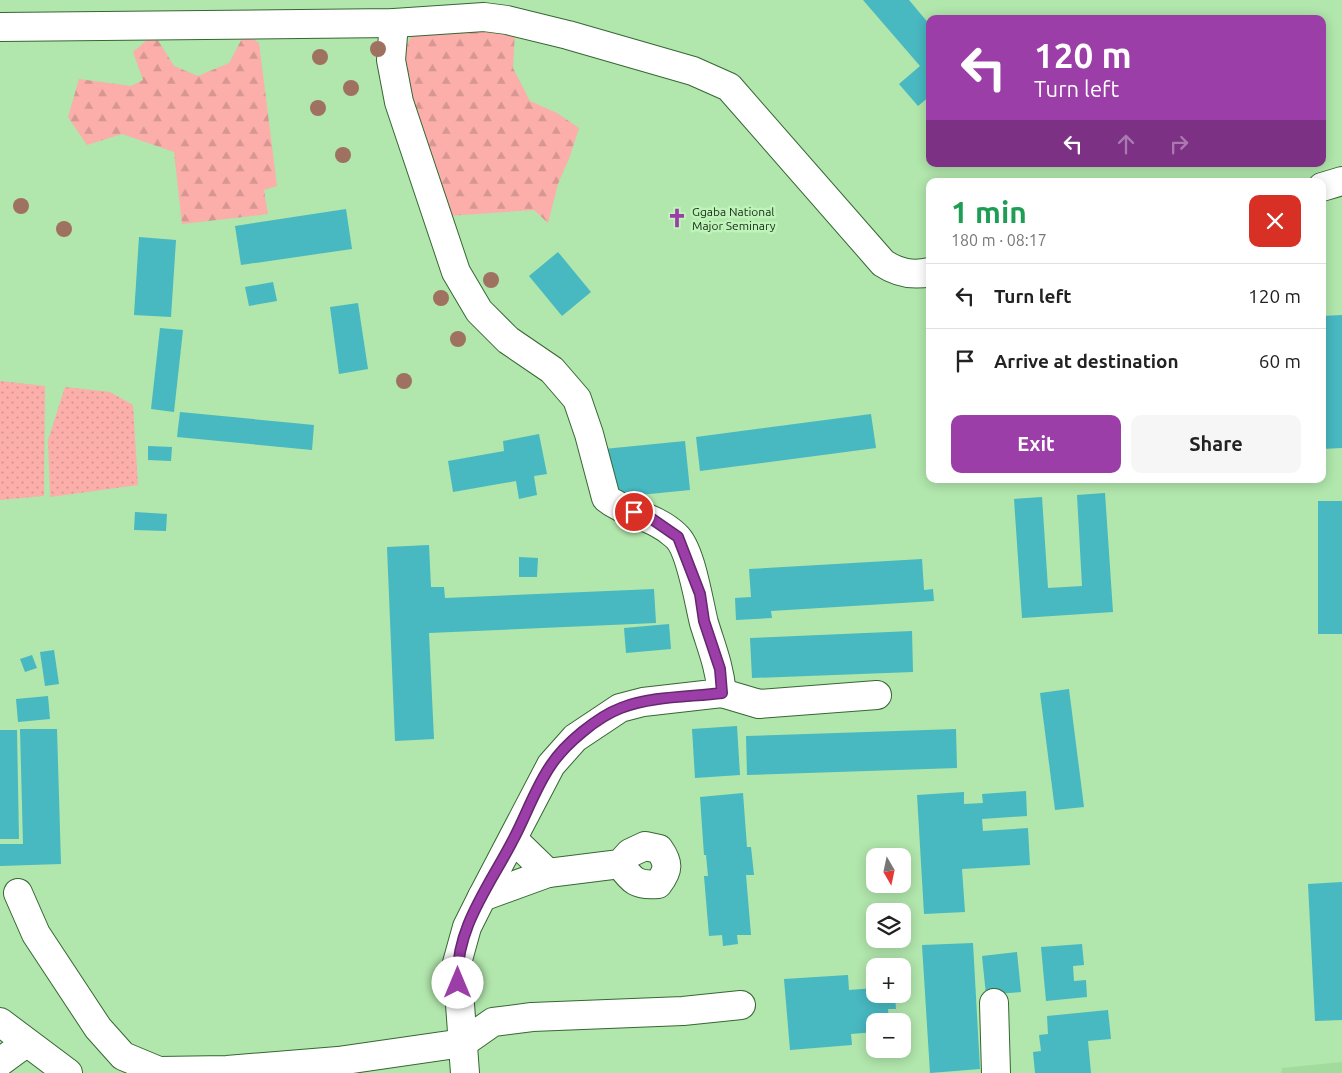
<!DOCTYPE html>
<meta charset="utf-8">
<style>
:root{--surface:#fff;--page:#f6f6f6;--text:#222;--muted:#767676;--line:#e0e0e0;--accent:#9b3ea7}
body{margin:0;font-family:Ubuntu,sans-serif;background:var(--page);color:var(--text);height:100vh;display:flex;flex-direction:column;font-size:19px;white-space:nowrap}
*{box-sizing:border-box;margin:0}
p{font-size:16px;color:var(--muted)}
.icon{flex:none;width:28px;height:28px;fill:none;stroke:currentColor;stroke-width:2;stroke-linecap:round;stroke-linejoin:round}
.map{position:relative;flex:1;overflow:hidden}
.drawer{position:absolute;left:926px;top:178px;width:400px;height:305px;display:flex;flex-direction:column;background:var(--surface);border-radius:10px;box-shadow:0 2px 12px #0003}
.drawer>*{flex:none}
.banner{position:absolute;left:926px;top:15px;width:400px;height:152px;border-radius:10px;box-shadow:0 2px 12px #0003;background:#9b3ea7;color:#fff;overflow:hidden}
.needle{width:32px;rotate:171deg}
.controls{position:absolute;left:866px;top:848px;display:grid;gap:10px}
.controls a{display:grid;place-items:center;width:45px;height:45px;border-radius:10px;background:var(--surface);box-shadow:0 2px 12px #0003;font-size:25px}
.pin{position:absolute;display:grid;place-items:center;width:42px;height:42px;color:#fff;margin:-21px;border:2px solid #fff;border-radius:50%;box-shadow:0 1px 5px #0007}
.me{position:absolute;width:55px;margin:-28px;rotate:0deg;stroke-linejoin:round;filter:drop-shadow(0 0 4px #0008)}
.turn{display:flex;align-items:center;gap:18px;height:105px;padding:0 25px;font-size:22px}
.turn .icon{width:65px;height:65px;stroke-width:2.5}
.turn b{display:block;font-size:35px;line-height:42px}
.lanes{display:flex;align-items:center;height:48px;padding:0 25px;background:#0003;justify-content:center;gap:25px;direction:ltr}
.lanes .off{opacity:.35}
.round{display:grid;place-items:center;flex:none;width:52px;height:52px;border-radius:10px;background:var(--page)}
.headline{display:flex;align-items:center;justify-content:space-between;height:85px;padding:0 25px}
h1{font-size:30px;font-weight:600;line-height:38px;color:#1e9e55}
.cta{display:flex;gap:10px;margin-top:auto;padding:10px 25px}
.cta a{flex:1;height:58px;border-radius:10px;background:var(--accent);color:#fff;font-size:20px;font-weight:600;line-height:58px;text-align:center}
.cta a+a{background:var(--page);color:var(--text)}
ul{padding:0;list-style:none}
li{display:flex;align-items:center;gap:15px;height:65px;padding:0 25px;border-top:1px solid var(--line)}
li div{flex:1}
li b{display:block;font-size:19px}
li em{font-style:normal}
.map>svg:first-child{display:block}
</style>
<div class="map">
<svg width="1342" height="1073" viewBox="0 0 1342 1073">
<defs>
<pattern id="grass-dots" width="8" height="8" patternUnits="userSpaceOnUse" patternTransform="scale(1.25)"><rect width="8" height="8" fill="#fbaeaa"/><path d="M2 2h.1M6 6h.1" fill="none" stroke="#d69691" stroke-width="1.8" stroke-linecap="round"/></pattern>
<pattern id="forest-firs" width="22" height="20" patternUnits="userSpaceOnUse" patternTransform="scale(1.25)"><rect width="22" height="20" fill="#fbaeaa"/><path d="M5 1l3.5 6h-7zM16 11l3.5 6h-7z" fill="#d69691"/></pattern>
</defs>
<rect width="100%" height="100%" fill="#b1e6ac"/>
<polygon fill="#a2dc9d" points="1342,1062 1342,1073 1281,1073 1282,1068"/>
<g fill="url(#grass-dots)">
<polygon points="0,381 45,386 44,496 0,500"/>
<polygon points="65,387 110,392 133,405 138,485 50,497 48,440"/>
</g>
<g fill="url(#forest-firs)">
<polygon points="515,31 513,68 530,101 557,113 579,128 570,156 558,184 548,223 534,210 447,216 397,60 414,33"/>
<polygon points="245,33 259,43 277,186 264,190 268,214 182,224 174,152 122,134 87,145 68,117 79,79 131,86 143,80 133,52 154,34 174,66 198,76 229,63"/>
</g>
<g fill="#48b8c1">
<polygon points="863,0 909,0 930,25 930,96 918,106 899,84 920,66"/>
<polygon points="346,209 352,249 241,265 235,226"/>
<polygon points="139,237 176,240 171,317 134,315"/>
<polygon points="558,252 591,292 562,316 529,276"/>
<polygon points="273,282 277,301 249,306 245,287"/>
<polygon points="358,303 368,369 339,374 330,307"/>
<polygon points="1342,315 1342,448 1322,449 1322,316"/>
<polygon points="160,328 183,330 174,412 151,409"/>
<polygon points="180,412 314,425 312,450 177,437"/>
<polygon points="871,414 876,448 700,471 696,437"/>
<polygon points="539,434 547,474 534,476 537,495 519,499 516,481 453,492 448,461 504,451 503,441"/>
<polygon points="685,441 690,490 609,498 604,449"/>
<polygon points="148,446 172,447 171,461 148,460"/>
<polygon points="1105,493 1113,612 1022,618 1014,499 1042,497 1048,588 1082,586 1077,495"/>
<rect x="1318" y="501" width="24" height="133"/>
<polygon points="135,512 167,514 166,531 134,530"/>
<polygon points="429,545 431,587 444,587 445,598 654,589 656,623 429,633 434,739 395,741 387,547"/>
<polygon points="519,557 538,558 537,577 519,577"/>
<polygon points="922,559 924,590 933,589 934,601 771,611 772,618 736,620 735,598 751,597 749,569"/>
<polygon points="669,624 671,649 626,653 624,628"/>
<polygon points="912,631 913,672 752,678 750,638"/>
<polygon points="54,650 59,684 45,686 40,652"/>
<polygon points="32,655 37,668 25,672 20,659"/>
<polygon points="1069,689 1084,807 1055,810 1040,693"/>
<polygon points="48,696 50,719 18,722 16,699"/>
<polygon points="737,726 740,775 695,778 692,729"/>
<polygon points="20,729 57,729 61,864 0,866 0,844 23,844"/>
<polygon points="956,729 957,768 747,775 746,736"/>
<polygon points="0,730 17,730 19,839 0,839"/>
<polygon points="1026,791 1027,816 982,819 983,831 1028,828 1030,865 962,869 965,912 924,914 917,795 964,792 964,804 983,803 982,794"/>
<polygon points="743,793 747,847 751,847 754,875 746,875 751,935 737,935 738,944 723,946 722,935 709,936 704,876 708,876 706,855 704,855 700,797"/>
<polygon points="1342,882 1342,1020 1315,1021 1308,884"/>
<polygon points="973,943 980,1069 930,1073 922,945"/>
<polygon points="1082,944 1084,965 1073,966 1074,981 1086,980 1087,997 1046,1001 1041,947"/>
<polygon points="1017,952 1021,992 986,995 982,956"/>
<polygon points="848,975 849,990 875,988 875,994 895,995 896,1009 888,1009 889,1021 875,1021 875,1032 851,1034 852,1045 790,1050 784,979"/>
<polygon points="1108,1010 1111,1039 1088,1041 1091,1073 1035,1073 1033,1052 1041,1051 1039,1035 1048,1034 1047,1016"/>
</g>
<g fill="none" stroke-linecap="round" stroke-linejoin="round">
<defs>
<g id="minor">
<path d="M394 23 391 60 399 102 456 272 479 311 508 340 552 370 577 399 589 434 606 498C625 514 654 515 676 536 691 549 699 604 704 623 712 649 719 665 722 693L643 702 620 708 575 738 551 765 482 897 467 927 457 963 465 1073"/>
<path d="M0 27 394 23 484 17 507 20 568 35 693 71 729 87 883 263C898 273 912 276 930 272"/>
<polyline points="1322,187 1342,181"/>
<polyline points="722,693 759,704 877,695"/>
<polyline points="514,840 548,873"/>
<polyline points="18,893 36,934 98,1028 123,1056 159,1071 227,1070 338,1061 463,1043 493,1022 532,1017 683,1011 741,1005"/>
<path d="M482 897 548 873 620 864 630 853 645 846 659 849C669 863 669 870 658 884 637 886 632 881 620 864"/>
<polyline points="994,1003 996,1073"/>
<polyline points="0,1022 68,1073"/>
<polyline points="0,1062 26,1043"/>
</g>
</defs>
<use href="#minor" stroke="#366733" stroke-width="30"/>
<use href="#minor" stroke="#fff" stroke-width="28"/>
</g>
<g fill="#9f7160">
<circle cx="378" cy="49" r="8"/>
<circle cx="320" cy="57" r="8"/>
<circle cx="351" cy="88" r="8"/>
<circle cx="318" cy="108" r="8"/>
<circle cx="343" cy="155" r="8"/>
<circle cx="21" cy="206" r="8"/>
<circle cx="64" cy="229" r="8"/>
<circle cx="491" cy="280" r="8"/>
<circle cx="441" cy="298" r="8"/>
<circle cx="458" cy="339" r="8"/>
<circle cx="404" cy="381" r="8"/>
</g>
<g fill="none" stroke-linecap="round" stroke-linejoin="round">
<defs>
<path id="route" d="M458 983C454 930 490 885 513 840 526 816 535 788 551 765 565 744 597 717 621 708 652 696 690 697 722 693L720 669 704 621 700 594 678 537 652 519 634 512"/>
</defs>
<use href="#route" stroke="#65286d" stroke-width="12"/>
<use href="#route" stroke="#9b3ea7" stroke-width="9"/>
</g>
<defs>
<symbol id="church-bare" viewBox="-9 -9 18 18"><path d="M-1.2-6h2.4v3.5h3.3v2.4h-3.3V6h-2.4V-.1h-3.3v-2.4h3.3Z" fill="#9b3ea7" stroke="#bef4b9" stroke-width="2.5" paint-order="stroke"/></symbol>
</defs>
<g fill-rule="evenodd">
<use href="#church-bare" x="663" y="204" width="28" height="28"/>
</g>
<g text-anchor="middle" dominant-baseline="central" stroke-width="5" stroke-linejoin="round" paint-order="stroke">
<g font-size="12" fill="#162b15" stroke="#bef4b9" text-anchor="start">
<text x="692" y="211">Ggaba National<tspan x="692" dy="14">Major Seminary</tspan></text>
</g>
</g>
</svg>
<div class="controls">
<a><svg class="needle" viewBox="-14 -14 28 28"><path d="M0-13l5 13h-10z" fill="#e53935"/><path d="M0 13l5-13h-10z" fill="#767676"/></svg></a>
<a><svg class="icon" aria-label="layers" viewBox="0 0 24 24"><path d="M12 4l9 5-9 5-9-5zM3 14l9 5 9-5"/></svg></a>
<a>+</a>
<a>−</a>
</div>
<div class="pin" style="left:634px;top:512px;background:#d93025"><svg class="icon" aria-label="arrive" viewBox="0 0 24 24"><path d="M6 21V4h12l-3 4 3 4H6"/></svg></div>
<svg class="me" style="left:458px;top:983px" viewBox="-20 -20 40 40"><circle r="19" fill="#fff"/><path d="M0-13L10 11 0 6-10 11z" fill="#9b3ea7"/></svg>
<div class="banner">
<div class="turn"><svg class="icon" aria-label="left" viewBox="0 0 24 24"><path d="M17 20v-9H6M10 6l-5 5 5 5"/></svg><div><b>120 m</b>Turn left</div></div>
<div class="lanes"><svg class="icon" aria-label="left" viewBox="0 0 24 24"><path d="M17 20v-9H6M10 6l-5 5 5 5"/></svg><svg class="icon off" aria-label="ahead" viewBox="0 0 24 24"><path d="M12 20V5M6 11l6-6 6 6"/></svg><svg class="icon off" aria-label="right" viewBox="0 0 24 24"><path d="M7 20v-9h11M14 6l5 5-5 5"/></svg></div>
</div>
<section class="drawer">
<div class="headline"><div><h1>1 min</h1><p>180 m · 08:17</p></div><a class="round" style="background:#d93025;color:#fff"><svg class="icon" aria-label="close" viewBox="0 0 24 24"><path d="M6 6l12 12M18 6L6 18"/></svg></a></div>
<ul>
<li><svg class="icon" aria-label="left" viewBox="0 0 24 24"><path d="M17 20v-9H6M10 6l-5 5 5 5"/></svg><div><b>Turn left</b></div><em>120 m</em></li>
<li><svg class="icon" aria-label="arrive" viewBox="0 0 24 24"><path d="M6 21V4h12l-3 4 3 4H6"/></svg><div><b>Arrive at destination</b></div><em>60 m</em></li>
</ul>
<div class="cta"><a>Exit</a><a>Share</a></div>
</section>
</div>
